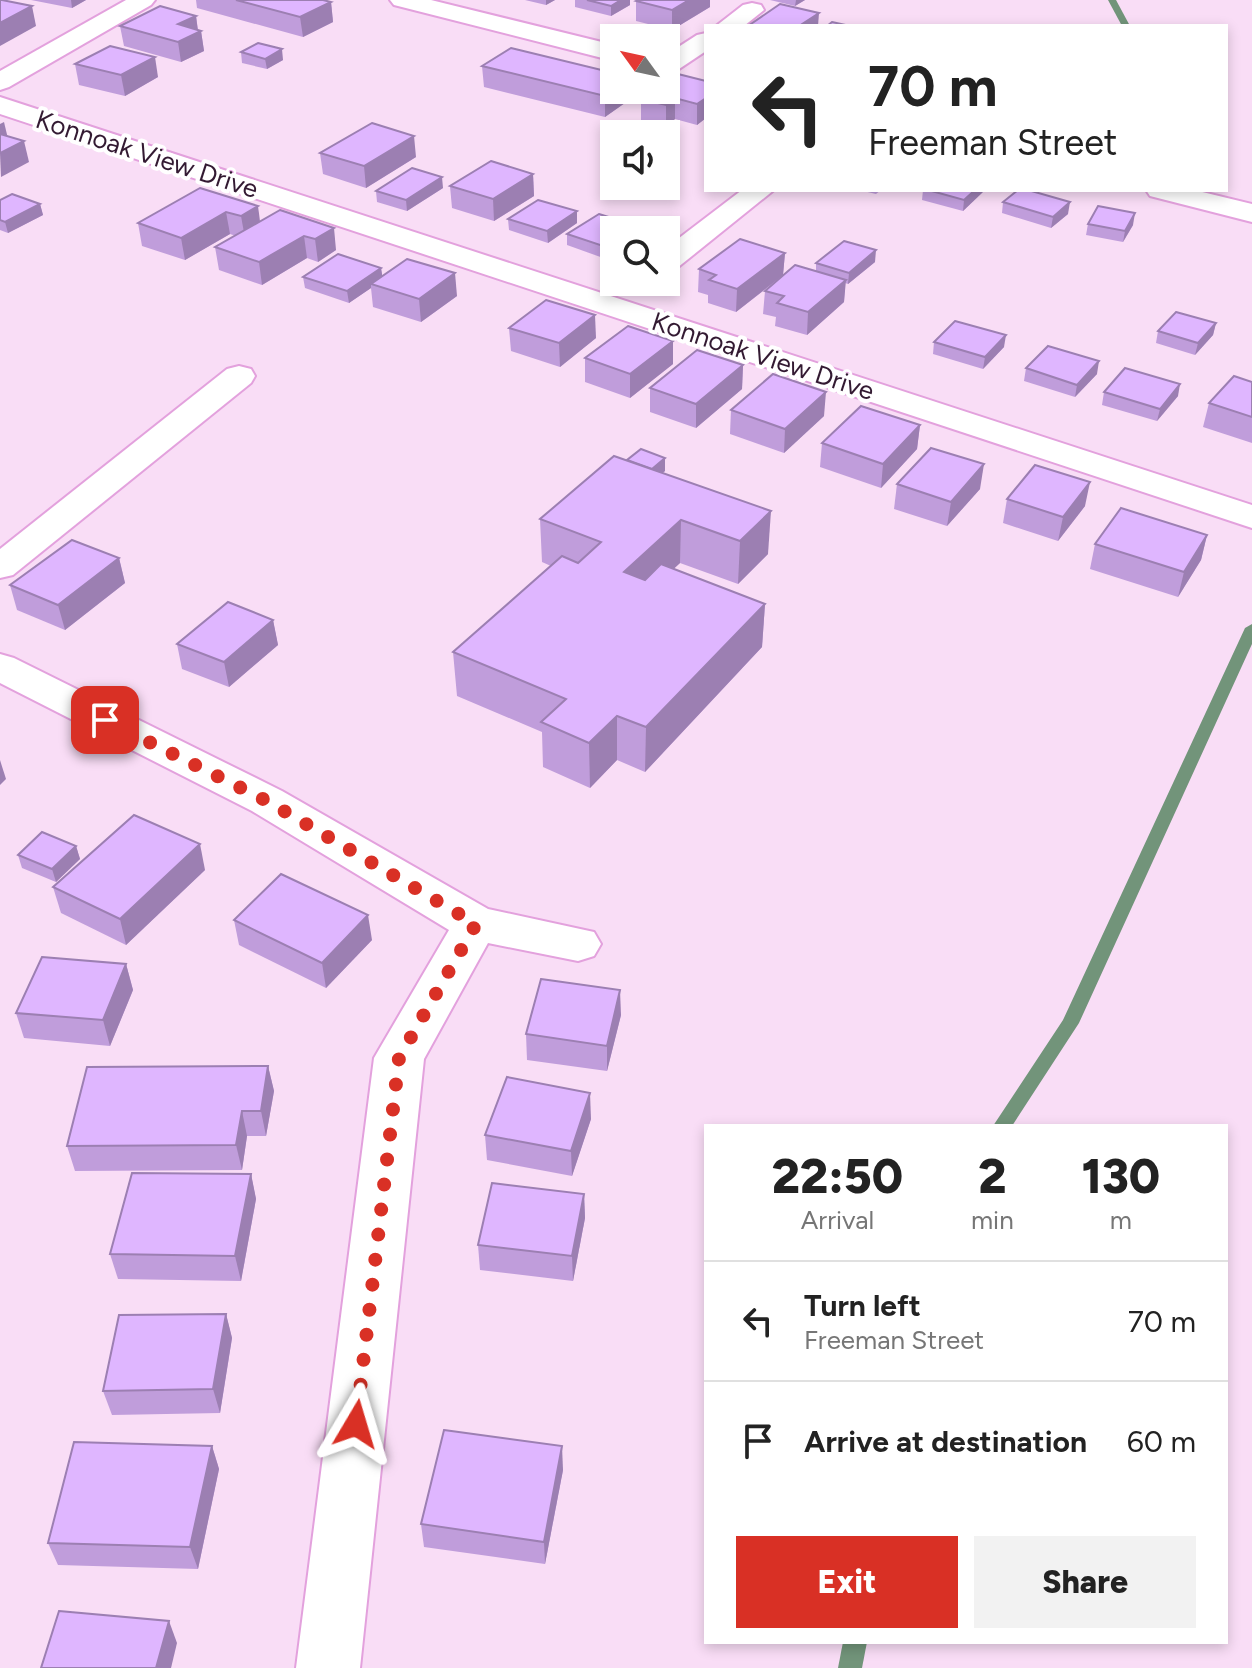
<!DOCTYPE html>
<style>
:root{--surface:#fff;--page:#f2f2f2;--text:#222;--muted:#767676;--line:#e0e0e0;--accent:#d93025}
body{margin:0;font-family:Figtree,sans-serif;background:var(--page);color:var(--text);height:100vh;display:flex;flex-direction:column;font-size:30px;white-space:nowrap}
*{box-sizing:border-box;margin:0}
p{font-size:26px;color:var(--muted)}
.icon{flex:none;width:44px;height:44px;fill:none;stroke:currentColor;stroke-width:2;stroke-linecap:round;stroke-linejoin:round}
.map{position:relative;flex:1;overflow:hidden}
.sheet{position:absolute;left:704px;top:1124px;width:524px;height:520px;display:flex;flex-direction:column;background:var(--surface);border-radius:0px;box-shadow:0 4px 12px #0003}
.sheet>*{flex:none}
.top-card{position:absolute;left:704px;top:24px;width:524px;height:168px;border-radius:0px;box-shadow:0 4px 12px #0003;background:#fff;color:var(--text);overflow:hidden}
.needle{width:52px;rotate:303deg}
.controls{position:absolute;left:600px;top:24px;display:grid;gap:16px}
.controls a{display:grid;place-items:center;width:80px;height:80px;border-radius:0px;background:var(--surface);box-shadow:0 4px 12px #0003;font-size:40px}
.pin{position:absolute;display:grid;place-items:center;width:68px;height:68px;color:#fff;margin:-34px;border-radius:16px;box-shadow:0 4px 12px #0006}
.me{position:absolute;width:88px;margin:-44px;rotate:7deg;stroke-linejoin:round;filter:drop-shadow(0 0 6px #0008)}
.turn{display:flex;align-items:center;gap:28px;height:168px;padding:0 32px;font-size:36px}
.turn .icon{width:104px;height:104px;stroke-width:2.5}
.turn b{display:block;font-size:56px;line-height:68px}
.eta{display:flex;justify-content:space-evenly;align-items:center;height:136px;text-align:center}
.eta b{font-size:48px;font-weight:800;line-height:56px}
.primary-button{display:flex;gap:16px;margin-top:auto;padding:16px 32px}
.primary-button a{flex:1;height:92px;border-radius:0px;background:var(--accent);color:#fff;font-size:32px;font-weight:800;line-height:92px;text-align:center}
.primary-button a+a{background:var(--page);color:var(--text)}
ul{padding:0;list-style:none}
li{display:flex;align-items:center;gap:24px;height:120px;padding:0 32px;border-top:2px solid var(--line)}
li div{flex:1}
li b{display:block;font-size:30px}
li em{font-style:normal}
.map>svg:first-child{display:block}
</style>
<div class="map">
<svg width="1252" height="1668" viewBox="0 0 1252 1668">
<rect width="100%" height="100%" fill="#f9ddf6"/>
<g fill="none" stroke-linecap="round" stroke-linejoin="round">
<g fill="#72947a" fill-rule="evenodd">
<polygon points="1108,0 1116,0 1130,26 1122,26"/>
<polygon points="1252,624 1252,644 1079,1023 1012,1126 993,1126 1063,1020 1245,628"/>
<polygon points="843,1642 867,1642 862,1668 838,1668"/>
</g>
<defs>
<g id="minor">
<polygon points="126,0 155,0 151,5 9,87 0,90 0,71"/>
<polygon points="390,0 431,0 614,45 614,61 394,5"/>
<polygon points="752,3 761,5 764,10 744,26 716,26 743,5"/>
<polygon points="706,33 706,51 676,71 666,73 666,55 697,35"/>
<polygon points="0,97 1252,505 1252,528 0,114"/>
<polygon points="742,190 774,190 677,268 666,271 666,248"/>
<polygon points="1146,190 1194,190 1252,204 1252,222 1150,196"/>
<polygon points="239,366 251,369 255,376 251,383 13,575 0,578 0,549 227,369"/>
<polygon points="0,654 14,658 282,791 488,909 594,932 601,944 594,956 578,961 488,943 424,1059 360,1668 296,1668 374,1058 449,930 252,811 0,683"/>
</g>
</defs>
<use href="#minor" stroke="#e3a1dd" stroke-width="4"/>
<use href="#minor" fill="#fff" fill-rule="evenodd"/>
</g>
<g fill="#c09ddb">
<polygon points="31,0 86,0 72,8"/>
<polygon points="196,0 323,0 331,2 333,22 303,37 197,8"/>
<polygon points="525,0 555,0 546,5"/>
<polygon points="575,0 630,0 630,5 611,16 575,7"/>
<polygon points="770,0 805,0 795,6"/>
<polygon points="636,1 710,7 672,30 636,21"/>
<polygon points="196,16 198,30 201,31 204,51 181,62 124,46 120,26"/>
<polygon points="241,52 283,60 267,69 242,63"/>
<polygon points="75,64 158,77 125,96 79,85"/>
<polygon points="482,66 614,90 632,90 632,98 605,117 484,87"/>
<polygon points="706,81 706,118 697,125 675,119 666,126 641,120 641,99"/>
<polygon points="320,153 416,157 366,188 323,174"/>
<polygon points="533,174 534,196 494,221 452,208 450,186"/>
<polygon points="200,188 260,222 280,210 336,250 318,262 307,258 262,285 219,270 215,247 236,236 230,234 185,260 142,246 138,223"/>
<polygon points="443,188 407,211 377,202 376,191"/>
<polygon points="859,190 881,190 876,194"/>
<polygon points="923,190 985,190 963,211 922,200"/>
<polygon points="0,200 40,204 43,215 8,233 0,230"/>
<polygon points="1003,202 1068,214 1051,228 1002,213"/>
<polygon points="508,219 577,223 548,243 509,230"/>
<polygon points="1088,224 1133,225 1123,242 1086,235"/>
<polygon points="614,230 614,253 606,259 567,245 567,234"/>
<polygon points="785,253 783,275 816,271 816,263 875,262 848,284 845,283 844,302 807,335 775,326 776,317 763,314 765,291 776,281 736,312 708,303 708,295 698,292 699,269"/>
<polygon points="381,268 382,276 457,296 421,322 373,307 371,288 349,303 305,288 303,277"/>
<polygon points="1216,323 1213,335 1195,355 1156,343 1158,331"/>
<polygon points="509,328 596,338 560,367 511,351"/>
<polygon points="673,341 673,364 630,398 585,382 585,358"/>
<polygon points="934,342 1004,347 983,369 933,354"/>
<polygon points="743,365 742,389 696,428 650,412 650,388"/>
<polygon points="1026,368 1097,374 1075,397 1024,381"/>
<polygon points="1252,382 1252,443 1203,427 1209,403"/>
<polygon points="1104,392 1178,396 1157,421 1102,405"/>
<polygon points="731,410 824,416 784,453 730,434"/>
<polygon points="920,425 917,449 881,488 820,467 822,443"/>
<polygon points="665,458 665,471 662,473 768,554 738,584 680,563 673,569 765,604 762,647 645,772 617,760 590,788 543,767 542,732 457,696 453,652 551,566 542,562 540,519 627,460"/>
<polygon points="897,484 980,489 947,526 894,509"/>
<polygon points="1007,499 1085,506 1058,541 1003,523"/>
<polygon points="1207,535 1201,560 1178,597 1090,569 1095,544"/>
<polygon points="119,558 125,583 65,630 17,610 10,585"/>
<polygon points="273,620 278,645 229,687 182,669 177,644"/>
<polygon points="76,846 80,859 56,882 22,868 18,855"/>
<polygon points="205,870 126,945 61,913 53,887"/>
<polygon points="234,920 372,940 326,988 239,945"/>
<polygon points="126,964 133,990 110,1046 24,1038 16,1013"/>
<polygon points="621,1015 607,1071 527,1060 526,1034"/>
<polygon points="268,1066 274,1091 266,1136 247,1136 242,1170 75,1171 67,1146"/>
<polygon points="591,1119 572,1176 487,1160 485,1135"/>
<polygon points="251,1174 256,1199 241,1281 118,1279 110,1254"/>
<polygon points="584,1194 585,1218 573,1281 480,1270 478,1245"/>
<polygon points="226,1314 232,1338 220,1413 112,1415 103,1391"/>
<polygon points="212,1446 219,1469 198,1569 58,1565 48,1543"/>
<polygon points="563,1470 545,1564 424,1547 421,1524"/>
</g>
<g fill="#9c7fb2">
<polygon points="71,0 86,0 72,8"/>
<polygon points="546,0 555,0 546,5"/>
<polygon points="621,0 630,0 630,5 611,16 611,6"/>
<polygon points="689,0 710,0 710,7 672,30 672,10"/>
<polygon points="796,0 805,0 795,6"/>
<polygon points="331,2 333,22 303,37 300,17"/>
<polygon points="32,6 36,26 0,46 0,23"/>
<polygon points="819,13 818,26 799,26"/>
<polygon points="196,16 198,32 201,31 204,51 181,62 178,42 178,24"/>
<polygon points="282,49 283,60 267,69 265,59"/>
<polygon points="155,57 158,77 125,96 121,75"/>
<polygon points="614,90 632,90 632,98 605,117 605,96"/>
<polygon points="675,98 675,119 666,126 666,105"/>
<polygon points="706,98 706,118 697,125 697,104"/>
<polygon points="4,122 9,143 0,148 0,124"/>
<polygon points="414,136 416,157 366,188 364,166"/>
<polygon points="24,141 29,162 1,177 0,153"/>
<polygon points="533,174 534,196 494,221 493,199"/>
<polygon points="442,177 443,188 407,211 406,200"/>
<polygon points="975,190 985,190 963,211 964,200"/>
<polygon points="1070,202 1068,214 1051,228 1053,217"/>
<polygon points="40,204 43,215 8,233 5,222"/>
<polygon points="258,206 261,229 245,238 241,216"/>
<polygon points="577,211 577,223 548,243 547,231"/>
<polygon points="226,212 230,234 185,260 181,238"/>
<polygon points="1135,213 1133,225 1123,242 1125,231"/>
<polygon points="334,228 336,250 318,262 315,239"/>
<polygon points="304,236 307,258 262,285 259,262"/>
<polygon points="614,242 614,253 606,259 606,247"/>
<polygon points="876,250 875,262 848,284 849,273"/>
<polygon points="785,253 783,275 736,312 737,289"/>
<polygon points="381,268 383,280 371,284 371,288 349,303 347,291"/>
<polygon points="455,273 457,296 421,322 419,299"/>
<polygon points="846,280 844,302 807,335 808,312"/>
<polygon points="595,315 596,338 560,367 559,343"/>
<polygon points="1216,323 1213,335 1195,355 1198,343"/>
<polygon points="1006,335 1004,347 983,369 985,357"/>
<polygon points="673,341 673,364 630,398 630,374"/>
<polygon points="1099,361 1097,374 1075,397 1077,385"/>
<polygon points="743,365 742,389 696,428 696,404"/>
<polygon points="1180,384 1178,396 1157,421 1160,409"/>
<polygon points="826,392 824,416 784,453 785,429"/>
<polygon points="920,425 917,449 881,488 883,464"/>
<polygon points="665,458 665,471 639,492 639,479"/>
<polygon points="984,464 980,489 947,526 951,502"/>
<polygon points="1090,482 1085,506 1058,541 1063,517"/>
<polygon points="771,511 768,554 738,584 740,541"/>
<polygon points="681,520 680,563 624,616 624,572"/>
<polygon points="1207,535 1201,560 1178,597 1184,572"/>
<polygon points="119,558 125,583 65,630 58,605"/>
<polygon points="765,604 762,647 645,772 646,727"/>
<polygon points="273,620 278,645 229,687 224,662"/>
<polygon points="617,716 617,760 590,788 589,743"/>
<polygon points="0,760 6,779 0,785"/>
<polygon points="200,844 205,870 126,945 120,919"/>
<polygon points="76,846 80,859 56,882 52,869"/>
<polygon points="368,915 372,940 326,988 322,963"/>
<polygon points="126,964 133,990 110,1046 103,1020"/>
<polygon points="620,990 621,1015 607,1071 607,1046"/>
<polygon points="268,1066 274,1091 266,1136 261,1111"/>
<polygon points="590,1093 591,1119 572,1176 571,1151"/>
<polygon points="242,1111 247,1136 242,1170 236,1145"/>
<polygon points="251,1174 256,1199 241,1281 235,1256"/>
<polygon points="584,1194 585,1218 573,1281 572,1256"/>
<polygon points="226,1314 232,1338 220,1413 213,1389"/>
<polygon points="212,1446 219,1469 198,1569 190,1547"/>
<polygon points="562,1446 563,1470 545,1564 544,1542"/>
<polygon points="169,1621 177,1643 171,1668 156,1668"/>
</g>
<g fill="#dfb6ff" stroke="#9c7fb2" stroke-width="2">
<polygon points="0,0 2,0 32,6 0,23"/>
<polygon points="236,0 323,0 331,2 300,17"/>
<polygon points="587,0 621,0 611,6"/>
<polygon points="638,0 689,0 672,10 636,1"/>
<polygon points="780,4 819,13 799,26 748,26"/>
<polygon points="160,6 196,16 178,24 201,31 178,42 120,26"/>
<polygon points="832,22 850,26 827,26"/>
<polygon points="258,43 282,49 265,59 241,52"/>
<polygon points="110,46 155,57 121,75 75,64"/>
<polygon points="511,48 614,73 614,90 605,96 482,66"/>
<polygon points="678,74 706,81 706,98 697,104 675,98 666,105 641,99 654,90 666,90 666,82"/>
<polygon points="372,123 414,136 364,166 320,153"/>
<polygon points="0,134 24,141 0,153"/>
<polygon points="491,161 533,174 493,199 450,186"/>
<polygon points="412,168 442,177 406,200 376,191"/>
<polygon points="200,188 258,206 241,216 226,212 181,238 138,223"/>
<polygon points="928,190 975,190 964,200"/>
<polygon points="1018,190 1028,190 1070,202 1053,217 1003,202"/>
<polygon points="12,194 40,204 5,222 0,220 0,200"/>
<polygon points="538,200 577,211 547,231 508,219"/>
<polygon points="1098,206 1135,213 1125,231 1088,224"/>
<polygon points="280,210 334,228 315,239 304,236 259,262 215,247"/>
<polygon points="599,214 637,226 632,230 614,230 614,242 606,247 567,234"/>
<polygon points="740,239 785,253 737,289 709,280 716,275 699,269"/>
<polygon points="844,241 876,250 849,273 816,263"/>
<polygon points="338,254 381,268 347,291 303,277"/>
<polygon points="407,259 455,273 419,299 371,284"/>
<polygon points="795,265 846,280 808,312 777,303 784,296 765,291"/>
<polygon points="546,300 595,315 559,343 509,328"/>
<polygon points="1176,312 1216,323 1198,343 1158,331"/>
<polygon points="955,321 1006,335 985,357 934,342"/>
<polygon points="628,326 673,341 630,374 585,358"/>
<polygon points="1048,346 1099,361 1077,385 1026,368"/>
<polygon points="697,350 743,365 696,404 650,388"/>
<polygon points="1125,368 1180,384 1160,409 1104,392"/>
<polygon points="773,374 826,392 785,429 731,410"/>
<polygon points="1234,376 1252,382 1252,417 1209,403"/>
<polygon points="861,406 920,425 883,464 822,443"/>
<polygon points="931,448 984,464 951,502 897,484"/>
<polygon points="641,449 665,458 652,469 627,460"/>
<polygon points="614,456 771,511 740,541 681,520 624,572 645,580 661,564 765,604 646,727 617,716 589,743 541,722 566,699 453,652 562,556 578,563 601,542 540,519"/>
<polygon points="1035,465 1090,482 1063,517 1007,499"/>
<polygon points="1121,508 1207,535 1184,572 1095,544"/>
<polygon points="72,540 119,558 58,605 10,585"/>
<polygon points="228,602 273,620 224,662 177,644"/>
<polygon points="134,815 200,844 120,919 53,887"/>
<polygon points="42,832 76,846 52,869 18,855"/>
<polygon points="281,874 368,915 322,963 234,920"/>
<polygon points="42,957 126,964 103,1020 16,1013"/>
<polygon points="541,979 620,990 607,1046 526,1034"/>
<polygon points="268,1066 261,1111 242,1111 236,1145 67,1146 87,1067"/>
<polygon points="507,1077 590,1093 571,1151 485,1135"/>
<polygon points="132,1173 251,1174 235,1256 110,1254"/>
<polygon points="492,1183 584,1194 572,1256 478,1245"/>
<polygon points="226,1314 213,1389 103,1391 119,1315"/>
<polygon points="444,1430 562,1446 544,1542 421,1524"/>
<polygon points="74,1442 212,1446 190,1547 48,1543"/>
<polygon points="59,1611 169,1621 156,1668 41,1668"/>
</g>
<g fill="none" stroke-linecap="round" stroke-linejoin="round">
<polyline stroke="#d93025" stroke-width="14" stroke-dasharray="0 25.2" points="105,720 267,801 476,924 399,1058 356,1424"/>
</g>
<g text-anchor="middle" dominant-baseline="central" stroke-width="8" stroke-linejoin="round" paint-order="stroke">
<g font-size="26" fill="#331a32" stroke="#fff">
<text transform="translate(147 154) rotate(18)">Konnoak View Drive</text>
<text transform="translate(763 356) rotate(18)">Konnoak View Drive</text>
</g>
</g>
</svg>
<div class="controls">
<a><svg class="needle" viewBox="-14 -14 28 28"><path d="M0-13l5 13h-10z" fill="#e53935"/><path d="M0 13l5-13h-10z" fill="#767676"/></svg></a>
<a><svg class="icon" aria-label="sound" viewBox="0 0 24 24"><path d="M4 9h4l5-4v14l-5-4H4zM17 9q2 3 0 6"/></svg></a>
<a><svg class="icon" aria-label="search" viewBox="0 0 24 24"><circle cx="10" cy="10" r="6"/><path d="M15 15l6 6"/></svg></a>
</div>
<div class="pin" style="left:105px;top:720px;background:#d93025"><svg class="icon" aria-label="arrive" viewBox="0 0 24 24"><path d="M6 21V4h12l-3 4 3 4H6"/></svg></div>
<svg class="me" style="left:356px;top:1424px" viewBox="-20 -20 40 40"><path d="M0-17L14 15 0 8-14 15z" fill="#d93025" stroke="#fff" stroke-width="4"/></svg>
<div class="top-card">
<div class="turn"><svg class="icon" aria-label="left" viewBox="0 0 24 24"><path d="M17 20v-9H6M10 6l-5 5 5 5"/></svg><div><b>70 m</b>Freeman Street</div></div>
</div>
<section class="sheet">
<div class="eta">
<div><b>22:50</b><p>Arrival</p></div>
<div><b>2</b><p>min</p></div>
<div><b>130</b><p>m</p></div>
</div>
<ul>
<li><svg class="icon" aria-label="left" viewBox="0 0 24 24"><path d="M17 20v-9H6M10 6l-5 5 5 5"/></svg><div><b>Turn left</b><p>Freeman Street</p></div><em>70 m</em></li>
<li><svg class="icon" aria-label="arrive" viewBox="0 0 24 24"><path d="M6 21V4h12l-3 4 3 4H6"/></svg><div><b>Arrive at destination</b></div><em>60 m</em></li>
</ul>
<div class="primary-button"><a>Exit</a><a>Share</a></div>
</section>
</div>
